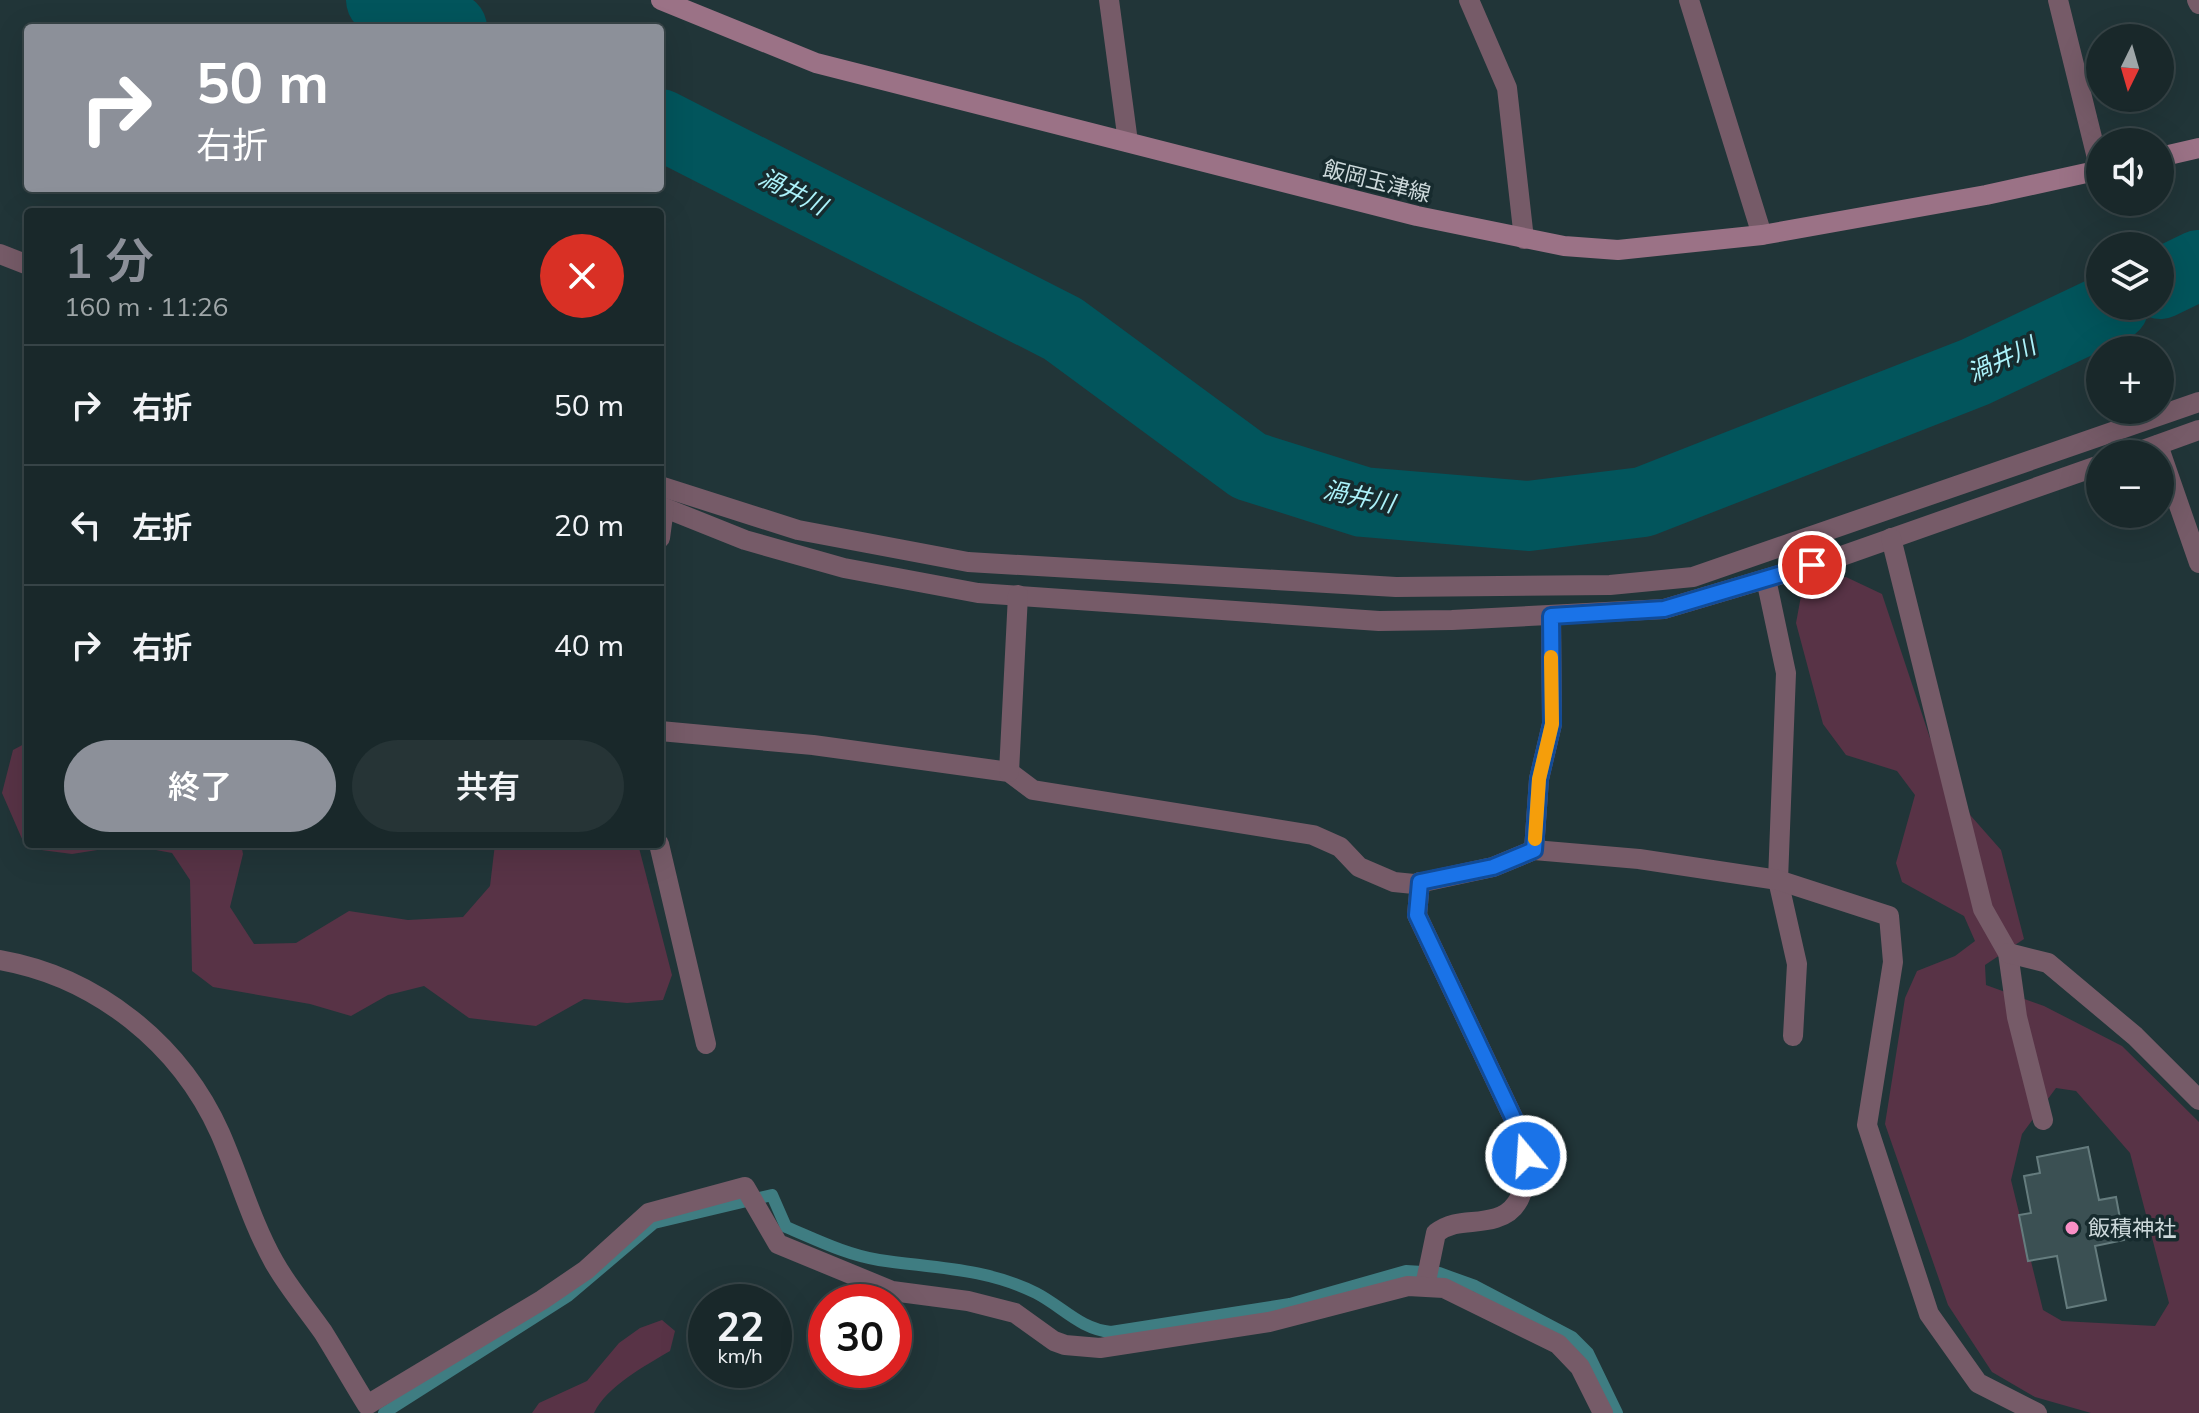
<!DOCTYPE html>
<html lang="ja">
<meta charset="utf-8">
<style>
:root{--surface:#19282a;--page:#263436;--text:#f1f3f6;--muted:#9fa6a8;--line:#374447;--accent:#8c9099}
body{margin:0;font-family:Mulish,"Noto Sans JP",sans-serif;background:var(--page);color:var(--text);height:100vh;display:flex;flex-direction:column;font-size:30px;white-space:nowrap}
*{box-sizing:border-box;margin:0}
p{font-size:26px;color:var(--muted)}
.icon{flex:none;width:44px;height:44px;fill:none;stroke:currentColor;stroke-width:2;stroke-linecap:round;stroke-linejoin:round}
.map{position:relative;flex:1;overflow:hidden}
.sheet{position:absolute;left:24px;top:208px;width:640px;height:640px;display:flex;flex-direction:column;background:var(--surface);border-radius:8px;box-shadow:0 8px 32px #0002,0 0 0 2px var(--line)}
.sheet>*{flex:none}
.hud{position:absolute;left:24px;top:24px;width:640px;height:168px;border-radius:8px;box-shadow:0 8px 32px #0002,0 0 0 2px var(--line);background:#8c9099;color:#fff;overflow:hidden}
.needle{width:52px;rotate:185deg}
.fabs{position:absolute;left:2086px;top:24px;display:grid;gap:16px}
.fabs a{display:grid;place-items:center;width:88px;height:88px;border-radius:50%;background:var(--surface);box-shadow:0 8px 32px #0002,0 0 0 2px var(--line);font-size:40px}
.speed{position:absolute;left:688px;top:1284px;display:flex;gap:16px;font-size:40px;font-weight:700;text-align:center}
.speed>*{display:grid;place-content:center;width:104px;height:104px;border-radius:50%;background:var(--surface);box-shadow:0 8px 32px #0002,0 0 0 2px var(--line);line-height:1}
.speed small{font-size:20px;font-weight:400}
.speed .limit{border:12px solid #d22;background:#fff;color:#111}
.pin{position:absolute;display:grid;place-items:center;width:68px;height:68px;color:#fff;margin:-34px;border:4px solid #fff;border-radius:50%;box-shadow:0 2px 8px #0007}
.me{position:absolute;width:88px;margin:-44px;rotate:342deg;stroke-linejoin:round;filter:drop-shadow(0 0 6px #0008)}
.turn{display:flex;align-items:center;gap:28px;height:168px;padding:0 40px;font-size:36px}
.turn .icon{width:104px;height:104px;stroke-width:2.5}
.turn b{display:block;font-size:56px;line-height:68px}
.round{display:grid;place-items:center;flex:none;width:84px;height:84px;border-radius:42px;background:var(--page)}
.headline{display:flex;align-items:center;justify-content:space-between;height:136px;padding:0 40px}
h1{font-size:48px;font-weight:600;line-height:60px;color:var(--accent)}
.cta{display:flex;gap:16px;margin-top:auto;padding:16px 40px}
.cta a{flex:1;height:92px;border-radius:48px;background:var(--accent);color:#fff;font-size:32px;font-weight:600;line-height:92px;text-align:center}
.cta a+a{background:var(--page);color:var(--text)}
ul{padding:0;list-style:none}
li{display:flex;align-items:center;gap:24px;height:120px;padding:0 40px;border-top:2px solid var(--line)}
li div{flex:1}
li b{display:block;font-size:30px}
li em{font-style:normal}
.map>svg:first-child{display:block}
</style>
<div class="map">
<svg width="2199" height="1413" viewBox="0 0 2199 1413">
<rect width="100%" height="100%" fill="#213538"/>
<g fill="#583346" fill-rule="evenodd">
<path d="M1846 577 1882 594 1930 738 1971 816 2001 850 2024 939 1985 965 1986 985 2044 1006 2122 1046 2199 1122V1413H2091L2035 1397 1992 1372 1948 1305 1885 1124 1905 998 1917 971 1955 956 1975 941 1964 916 1902 882 1896 863 1915 795 1897 771 1846 755 1823 724 1796 623 1801 596 1813 582ZM2056 1088 2076 1091 2130 1153 2169 1303 2155 1326 2062 1321 2043 1310 2011 1180 2022 1134Z"/>
<polygon points="28,742 28,844 241,844 243,854 230,907 254,944 296,943 349,911 408,920 463,917 490,886 495,844 638,844 672,975 663,1000 627,1003 584,999 536,1026 469,1018 424,986 388,995 351,1016 310,1004 213,987 192,971 190,880 172,853 129,845 72,854 26,848 2,793 13,750"/>
<path d="M662 1320 675 1331 670 1351C645 1366 607 1386 594 1413H532L539 1403 587 1381 619 1343 640 1328Z"/>
</g>
<g fill="none" stroke-linecap="round" stroke-linejoin="round">
<path stroke="#3f7d82" stroke-width="12" d="M384 1413 568 1296 654 1223 772 1195 786 1227C817 1240 847 1255 879 1260 933 1268 986 1268 1036 1293 1063 1307 1080 1329 1111 1332L1290 1304 1406 1271 1439 1273 1475 1286 1572 1337 1588 1353 1617 1413"/>
<g stroke="#02555c" stroke-width="70">
<polyline points="381,0 452,28"/>
<polyline points="660,124 1063,329 1249,466 1363,502 1528,516 1643,502 1975,372 2114,306"/>
<polyline points="2160,284 2199,265"/>
</g>
</g>
<polygon fill="#3b5053" stroke="#657c7e" stroke-width="2" points="2088,1147 2099,1200 2116,1197 2124,1240 2095,1246 2106,1300 2067,1308 2057,1256 2028,1261 2019,1215 2031,1213 2024,1176 2040,1173 2037,1157"/>
<g fill="none" stroke-linecap="round" stroke-linejoin="round">
<g stroke="#765b68" stroke-width="20">
<polyline points="1109,0 1128,142"/>
<polyline points="1469,0 1507,88 1524,239"/>
<polyline points="1689,0 1762,235"/>
<polyline points="2058,0 2100,170"/>
<polyline points="2197,0 2199,4"/>
<polyline points="2158,445 2199,563"/>
<polyline points="2132,454 2199,430"/>
<polyline points="660,506 745,540 844,568 978,593 1379,621 1452,620 1664,609 1836,558 2100,465"/>
<polyline points="660,538 664,508"/>
<polyline points="1891,538 1983,909 2008,953 2017,1017 2043,1120"/>
<polyline points="1766,579 1786,673 1778,880 1797,964 1793,1036"/>
<polyline points="660,731 813,745 1009,772 1033,790 1313,835 1340,847 1359,867 1394,882 1414,884 1493,867 1534,850 1639,859 1778,880 1889,916 1893,962 1867,1125 1929,1314 1978,1383 2037,1413"/>
<polyline points="1009,772 1018,595"/>
<polyline points="659,844 706,1044"/>
<polyline points="1534,850 1539,779 1552,724 1551,616"/>
<path d="M1420 882 1417 915 1519 1130C1527 1158 1533 1207 1496 1218 1474 1225 1456 1218 1436 1233L1425 1286"/>
<polyline points="2008,953 2048,963 2135,1036 2199,1100"/>
<path d="M0 960C97 977 180 1044 220 1133 239 1176 251 1221 274 1262 288 1287 307 1309 323 1332 338 1356 352 1381 367 1405L542 1300 586 1270 649 1213 745 1187 778 1244 892 1291 968 1301 1015 1313 1054 1341 1065 1345 1100 1348 1269 1322 1408 1286 1444 1288 1558 1344 1580 1367 1603 1413"/>
</g>
<g stroke="#765b68" stroke-width="20">
<polyline points="0,254 28,265"/>
<polyline points="660,486 798,530 968,562 1396,587 1610,585 1693,577 2199,402"/>
</g>
<g stroke="#9b7286" stroke-width="20">
<polyline points="661,0 816,63 1417,216 1564,246 1618,250 1762,235 1986,195 2100,170"/>
<polyline points="2160,157 2199,148"/>
</g>
</g>
<g fill="none" stroke-linecap="round" stroke-linejoin="round">
<defs>
<polyline id="route" points="1526,1156 1519,1130 1417,915 1420,882 1493,867 1534,850 1539,779 1552,724 1551,616 1664,609 1812,565"/>
</defs>
<use href="#route" stroke="#114b97" stroke-width="20"/>
<use href="#route" stroke="#1a73e8" stroke-width="14"/>
<polyline stroke="#f59e0b" stroke-width="14" points="1535,839 1539,779 1552,724 1551,657"/>
</g>
<circle fill="#fa8fc6" stroke="#172b2e" stroke-width="3" cx="2072" cy="1228" r="8"/>
<g text-anchor="middle" dominant-baseline="central" stroke-width="7" stroke-linejoin="round" paint-order="stroke">
<g font-size="22" fill="#cdd9db" stroke="#172b2e">
<text transform="translate(1377 181) rotate(14)">飯岡玉津線</text>
</g>
<g font-size="22" fill="#cdd9db" stroke="#172b2e" text-anchor="start">
<text x="2088" y="1228">飯積神社</text>
</g>
<g font-size="24" font-style="italic" fill="#acf2fa" stroke="#172b2e">
<text transform="translate(793 191) rotate(27)">渦井川</text>
<text transform="translate(2001 359) rotate(-25)">渦井川</text>
<text transform="translate(1359 496) rotate(12)">渦井川</text>
</g>
</g>
</svg>
<div class="fabs">
<a><svg class="needle" viewBox="-14 -14 28 28"><path d="M0-13l5 13h-10z" fill="#e53935"/><path d="M0 13l5-13h-10z" fill="#9fa6a8"/></svg></a>
<a><svg class="icon" aria-label="sound" viewBox="0 0 24 24"><path d="M4 9h4l5-4v14l-5-4H4zM17 9q2 3 0 6"/></svg></a>
<a><svg class="icon" aria-label="layers" viewBox="0 0 24 24"><path d="M12 4l9 5-9 5-9-5zM3 14l9 5 9-5"/></svg></a>
<a>+</a>
<a>−</a>
</div>
<div class="speed"><div>22<small>km/h</small></div><div class="limit">30</div></div>
<div class="pin" style="left:1812px;top:565px;background:#d93025"><svg class="icon" aria-label="arrive" viewBox="0 0 24 24"><path d="M6 21V4h12l-3 4 3 4H6"/></svg></div>
<svg class="me" style="left:1526px;top:1156px" viewBox="-20 -20 40 40"><circle r="17" fill="#1a73e8" stroke="#fff" stroke-width="3"/><path d="M0-11L8 9 0 5-8 9z" fill="#fff"/></svg>
<div class="hud">
<div class="turn"><svg class="icon" aria-label="right" viewBox="0 0 24 24"><path d="M7 20v-9h11M14 6l5 5-5 5"/></svg><div><b>50 m</b>右折</div></div>
</div>
<section class="sheet">
<div class="headline"><div><h1>1 分</h1><p>160 m · 11:26</p></div><a class="round" style="background:#d93025;color:#fff"><svg class="icon" aria-label="close" viewBox="0 0 24 24"><path d="M6 6l12 12M18 6L6 18"/></svg></a></div>
<ul>
<li><svg class="icon" aria-label="right" viewBox="0 0 24 24"><path d="M7 20v-9h11M14 6l5 5-5 5"/></svg><div><b>右折</b></div><em>50 m</em></li>
<li><svg class="icon" aria-label="left" viewBox="0 0 24 24"><path d="M17 20v-9H6M10 6l-5 5 5 5"/></svg><div><b>左折</b></div><em>20 m</em></li>
<li><svg class="icon" aria-label="right" viewBox="0 0 24 24"><path d="M7 20v-9h11M14 6l5 5-5 5"/></svg><div><b>右折</b></div><em>40 m</em></li>
</ul>
<div class="cta"><a>終了</a><a>共有</a></div>
</section>
</div>
